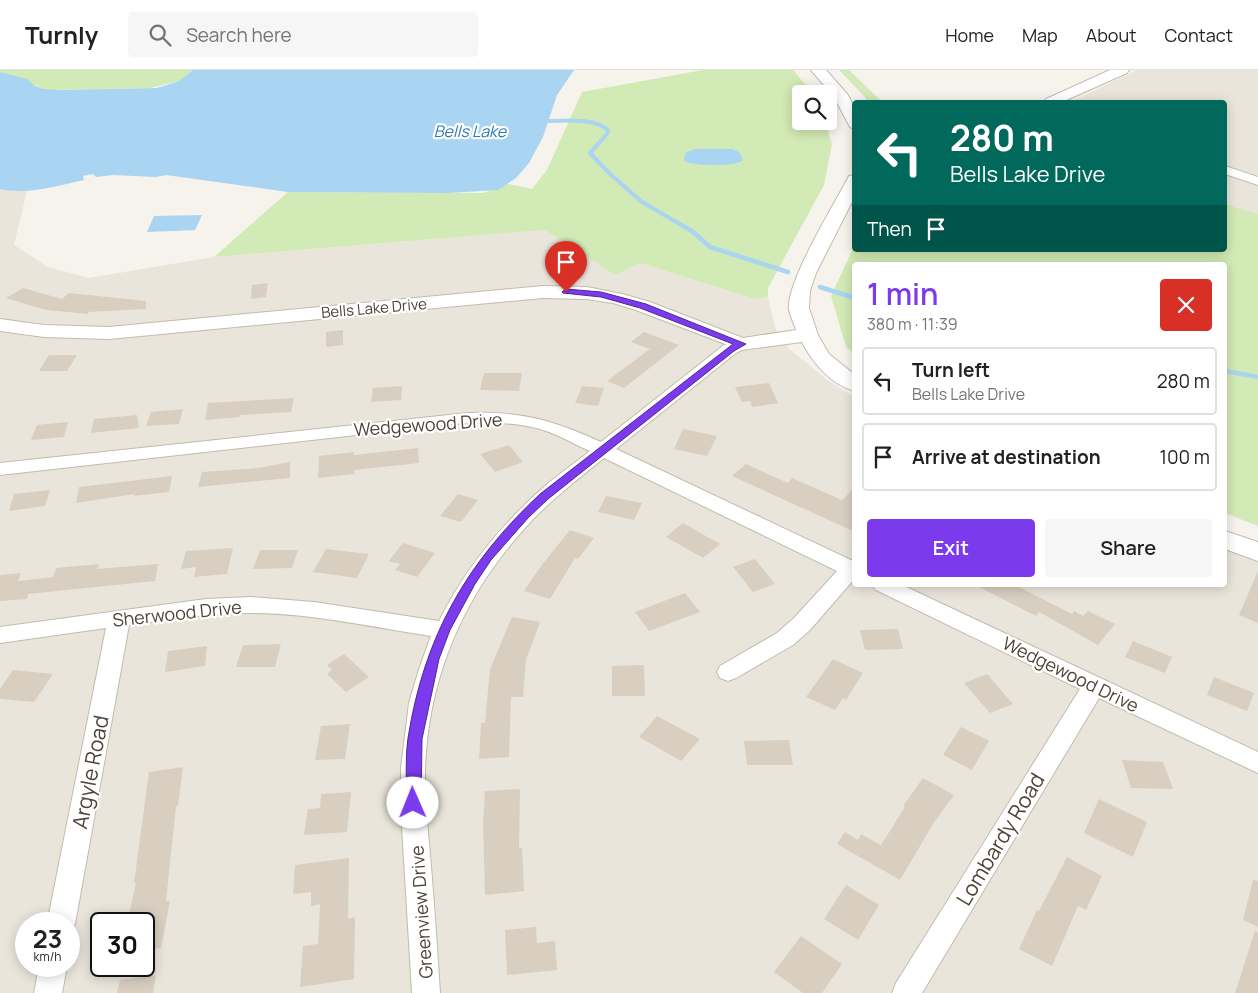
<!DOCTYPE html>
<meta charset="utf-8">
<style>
:root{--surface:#fff;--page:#f6f6f6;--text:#202124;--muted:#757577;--line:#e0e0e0;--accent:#7c3aed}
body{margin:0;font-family:Manrope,sans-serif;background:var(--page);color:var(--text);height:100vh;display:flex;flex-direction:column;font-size:19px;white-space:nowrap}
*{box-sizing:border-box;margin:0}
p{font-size:16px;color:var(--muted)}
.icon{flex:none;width:28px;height:28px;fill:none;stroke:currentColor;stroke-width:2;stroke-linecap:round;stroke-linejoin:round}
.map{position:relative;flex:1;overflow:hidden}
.sheet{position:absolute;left:852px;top:192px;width:375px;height:325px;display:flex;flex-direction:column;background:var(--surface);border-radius:5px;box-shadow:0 2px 12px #0003}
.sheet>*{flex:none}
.guide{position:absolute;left:852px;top:30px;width:375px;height:152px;border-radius:5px;box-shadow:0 2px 12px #0003;background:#00695c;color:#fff;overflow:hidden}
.buttons{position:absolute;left:792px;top:15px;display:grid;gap:10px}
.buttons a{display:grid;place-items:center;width:45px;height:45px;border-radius:5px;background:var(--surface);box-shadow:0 2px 12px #0003;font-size:25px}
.speed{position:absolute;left:15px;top:842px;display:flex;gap:10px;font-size:25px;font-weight:700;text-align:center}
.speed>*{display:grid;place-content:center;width:65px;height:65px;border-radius:50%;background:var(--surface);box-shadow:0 2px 12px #0003;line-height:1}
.speed small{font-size:12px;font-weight:400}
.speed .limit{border:2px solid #111;border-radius:8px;background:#fff;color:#111}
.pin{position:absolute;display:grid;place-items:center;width:42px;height:42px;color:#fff;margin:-51px -21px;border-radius:50% 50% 50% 0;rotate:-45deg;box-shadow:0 0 5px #0007}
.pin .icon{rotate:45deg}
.me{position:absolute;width:55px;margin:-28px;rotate:359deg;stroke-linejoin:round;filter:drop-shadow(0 0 4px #0008)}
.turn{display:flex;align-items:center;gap:18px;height:105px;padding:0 15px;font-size:22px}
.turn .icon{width:65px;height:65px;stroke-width:2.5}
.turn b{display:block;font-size:35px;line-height:42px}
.then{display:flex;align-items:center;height:48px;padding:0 15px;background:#0003;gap:10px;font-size:19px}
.round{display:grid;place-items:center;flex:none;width:52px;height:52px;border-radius:5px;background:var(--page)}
.overview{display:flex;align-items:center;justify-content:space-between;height:85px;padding:0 15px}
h1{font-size:30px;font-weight:600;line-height:38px;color:var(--accent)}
.cta{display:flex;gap:10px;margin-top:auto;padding:10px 15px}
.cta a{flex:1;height:58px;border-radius:5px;background:var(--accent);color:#fff;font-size:20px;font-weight:600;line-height:58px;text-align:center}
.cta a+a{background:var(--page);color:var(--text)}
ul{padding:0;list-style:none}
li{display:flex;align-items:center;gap:15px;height:68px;margin:0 10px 8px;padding:0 5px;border:2px solid var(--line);border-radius:5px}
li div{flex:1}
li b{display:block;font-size:19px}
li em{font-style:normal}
header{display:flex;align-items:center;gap:30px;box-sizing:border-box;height:70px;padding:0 25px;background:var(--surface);border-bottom:1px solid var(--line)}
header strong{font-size:24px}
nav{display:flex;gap:28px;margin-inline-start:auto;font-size:18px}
.search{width:350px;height:45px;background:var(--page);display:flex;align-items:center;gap:12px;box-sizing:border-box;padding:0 18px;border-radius:5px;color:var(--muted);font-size:19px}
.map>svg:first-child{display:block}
</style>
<header>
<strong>Turnly</strong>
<div class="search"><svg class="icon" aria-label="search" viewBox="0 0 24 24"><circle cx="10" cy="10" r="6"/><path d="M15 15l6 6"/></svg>Search here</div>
<nav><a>Home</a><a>Map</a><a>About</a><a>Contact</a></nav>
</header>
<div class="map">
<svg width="1258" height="923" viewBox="0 0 1258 923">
<rect width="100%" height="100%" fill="#f6f3ec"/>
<g fill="#eae5da" fill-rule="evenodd">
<polygon points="1137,0 1258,0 1258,144 1225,134 1225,32 1071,32"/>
<path d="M0 119 27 121 14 175 48 197 89 208 214 187 545 160 615 205 640 193 755 229 768 226 775 258 789 279 829 311 855 328V515H1225V478L1258 492V923H0ZM26 854H69V896H26ZM101 854H144V896H101Z"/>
</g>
<g fill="#d2eab5">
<polygon points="0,0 193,0 179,11 150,18 47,20 0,2"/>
<polygon points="703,0 793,0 813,24 801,24 801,51 825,51 832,74 824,115 768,218 768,226 755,229 640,193 615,205 545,160 214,187 288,122 483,123 508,114 532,119 547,100 582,22"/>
<polygon points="839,0 849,0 882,32 867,32 865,27"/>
<polygon points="1225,134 1258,144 1258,456 1225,443 1225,195 855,195 855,284 846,277 831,226 855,174 855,180 1225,180"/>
</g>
<g fill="#a9d4f2">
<path d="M193 0H574L557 25 543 67 529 93 516 108 498 120 448 123 288 122 166 105 156 107 113 105 96 107 93 104 83 106 84 110C56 116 28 125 0 119V2L27 9 35 16 44 19 59 20 157 18 179 11Z"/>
<path d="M695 79H732L739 82 743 90C737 97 693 96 684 91L685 83Z"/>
<polygon points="202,145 195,160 147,162 154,146"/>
</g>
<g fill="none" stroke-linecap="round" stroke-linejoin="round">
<path stroke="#a9d4f2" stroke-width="4" d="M542 51C563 52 591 46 608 60L607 64 590 83 610 104 642 132 685 157"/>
<g stroke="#a9d4f2" stroke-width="4.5">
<polyline points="683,156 692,161 710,177 788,202"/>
<polyline points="820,217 855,228"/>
<polyline points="1225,301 1258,307"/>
</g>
</g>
<g fill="#d8cfc1">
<polygon points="268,213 266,227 251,229 252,215"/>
<polygon points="23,218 62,229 69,223 146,231 146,239 88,242 88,244 46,240 6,228"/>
<polygon points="343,260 343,275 326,277 326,262"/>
<polygon points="644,262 679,275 624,318 607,311 650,279 631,272"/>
<polygon points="49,285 77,285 67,301 39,301"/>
<polygon points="484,303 522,303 519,321 480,320"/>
<polygon points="769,313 778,333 752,337 750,331 742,332 735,317"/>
<polygon points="402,316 401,330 371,332 373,318"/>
<polygon points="582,316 604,318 598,336 575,333"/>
<polygon points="294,328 291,342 240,345 240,347 205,350 208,333"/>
<polygon points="183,339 179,354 146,356 151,342"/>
<polygon points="137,345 139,358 91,363 94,349"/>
<polygon points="68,352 64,367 31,370 37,355"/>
<polygon points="683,359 717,366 707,386 674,379"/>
<polygon points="509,375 523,392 495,402 480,384"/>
<polygon points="418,378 419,393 354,400 354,404 318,408 319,386 354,382 354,385"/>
<polygon points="290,392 290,408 198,417 202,402 258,398"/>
<polygon points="746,394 788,413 792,408 842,430 855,417 855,462 732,406"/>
<polygon points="172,406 169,422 134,426 135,424 76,433 79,417"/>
<polygon points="50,420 45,436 9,441 14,424"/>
<polygon points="458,424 478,430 461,452 440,446"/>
<polygon points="606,426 642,433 634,450 598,442"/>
<polygon points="683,453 720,474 703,488 666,467"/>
<polygon points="570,460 594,468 578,489 575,488 550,529 524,521 541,496"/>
<polygon points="403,473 435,483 417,507 395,500 400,494 389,491"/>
<polygon points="233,478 227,504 194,507 196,497 181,499 186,481"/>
<polygon points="326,479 369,484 357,508 313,502"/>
<polygon points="260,480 298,480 292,498 253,499"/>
<polygon points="755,489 775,514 753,522 733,497"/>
<polygon points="99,494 97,499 158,494 155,511 28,524 27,529 0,531 0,505 21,503 18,511 53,507 56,498"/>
<polygon points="1258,501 1258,553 1239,545"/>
<polygon points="975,515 1015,515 1072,544 1074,541 1083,546 1088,541 1115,554 1098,575 1039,542 1036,546"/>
<polygon points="685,523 700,542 649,561 635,542"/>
<polygon points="512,547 540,552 526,590 523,627 511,627 509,687 479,689 481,653 485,653 490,599"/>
<polygon points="898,559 903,579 865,580 860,560"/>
<polygon points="1133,571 1172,587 1165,603 1125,587"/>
<polygon points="281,574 275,597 236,597 243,575"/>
<polygon points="207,576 205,596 165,602 168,581"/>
<polygon points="344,584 369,607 346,622 327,604 332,600 327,595"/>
<polygon points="833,589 863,603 846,630 843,628 835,640 806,627"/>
<polygon points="644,595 645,626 612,626 612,596"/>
<polygon points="13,600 53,604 34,632 0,629 0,619"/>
<polygon points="987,604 1013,634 990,643 964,613"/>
<polygon points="1214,607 1254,623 1247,641 1207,625"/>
<polygon points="657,646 700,669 681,691 639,667"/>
<polygon points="350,654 345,689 315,690 321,656"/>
<polygon points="961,657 989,671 972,700 943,685"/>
<polygon points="789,670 793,695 747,695 744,671"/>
<polygon points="1122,690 1163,692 1173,719 1131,718"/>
<polygon points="183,697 178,736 176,736 166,831 170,831 161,878 144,880 144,854 127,854 136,812 134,813 149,702"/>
<polygon points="923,708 954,725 933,754 900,810 837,774 845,762 858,770 861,764 881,775 905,737 903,736"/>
<polygon points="520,719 519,778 522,778 524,821 485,825 483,752 485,721"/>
<polygon points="351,722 347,762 304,765 308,739 320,738 321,724"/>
<polygon points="1099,729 1147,752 1133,787 1084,763"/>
<polygon points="1067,787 1102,806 1086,840 1078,836 1052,896 1019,879 1037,840 1039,841"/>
<polygon points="349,788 348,849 355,847 354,909 300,917 303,876 318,874 320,834 311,836 311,822 293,824 295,795"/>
<polygon points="1253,810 1258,811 1258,857 1243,850"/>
<polygon points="846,815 879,835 858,870 824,849"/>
<polygon points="536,857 537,873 555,871 557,900 507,905 505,860"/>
<polygon points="1255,861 1258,862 1258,923 1235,923"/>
<polygon points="801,866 842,894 822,923 803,923 774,902"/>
<polygon points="156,905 153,923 117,923 120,910"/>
</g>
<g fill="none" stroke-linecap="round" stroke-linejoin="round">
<defs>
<g id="minor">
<polygon points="1225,96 1258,107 1258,115 1225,104"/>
<path d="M741 269 747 271 749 274 747 277 736 283 616 379 855 492V508L810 560 793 575 736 608 728 611 720 608 717 602 720 596 777 563 794 548 837 501 604 388C577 410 548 432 525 458 468 521 433 596 426 682 423 716 427 750 430 784 434 830 437 877 440 923H412L401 740V698L409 633 419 599 431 566C372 557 310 543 250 543 209 543 169 550 129 555L75 854 69 864V854H47L106 558 0 573V557L206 529 251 527 314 532 439 551C463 503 496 461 536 424 552 409 572 395 590 381 578 376 566 369 554 364 523 351 487 352 454 354L0 405V393L468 343C521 341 553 350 601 372L724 275Z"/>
<polygon points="872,515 902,515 1258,682 1258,703 1099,628 922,923 892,923 896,913 1080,619 876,520"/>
<polygon points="39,896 67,896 62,923 34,923"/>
</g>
<g id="tertiary">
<polygon points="811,0 826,0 848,25 855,39 855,59 850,57 834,27"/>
<polygon points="1110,0 1129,0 1127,3 1062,32 1044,32 1046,29"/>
<path d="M855 105V126L816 203 810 221 809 238 818 265 829 284 855 305V321C831 315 813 293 802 272L741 280 636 240 613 233 587 229 543 228 109 269 44 267 0 261V249L44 255 109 257 543 216 587 217 622 224 650 232 743 268 796 260C794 253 790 246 789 239 786 213 833 136 847 110L849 106Z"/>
<polygon points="1225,461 1258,472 1258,491 1225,479"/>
</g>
</defs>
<use href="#minor" stroke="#c2bbae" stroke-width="2"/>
<use href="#tertiary" stroke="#c2bbae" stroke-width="2"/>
<use href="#minor" fill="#fff" fill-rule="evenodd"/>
<use href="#tertiary" fill="#fff" fill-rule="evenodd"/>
</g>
<path fill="#7c3aed" stroke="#51269a" d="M566 219 601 222 646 234 746 274 734 281 548 429 528 448 491 490 475 514 450 560 439 589 422 669 421 733 418 737 413 739 408 737 406 733C407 712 405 689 408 668 424 567 466 493 540 424L733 274 640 238 601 227 563 223 562 222Z"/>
<g text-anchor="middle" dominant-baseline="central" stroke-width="4.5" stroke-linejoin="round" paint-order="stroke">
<g font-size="15" fill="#4b4439" stroke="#fff">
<text transform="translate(374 238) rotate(-5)">Bells Lake Drive</text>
</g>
<g font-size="16" font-style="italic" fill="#2e7ab2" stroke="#fff">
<text x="470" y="61">Bells Lake</text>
</g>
<g font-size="18" fill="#4b4439" stroke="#fff">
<text transform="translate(428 354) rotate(-4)">Wedgewood Drive</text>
<text transform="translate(177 543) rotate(-6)">Sherwood Drive</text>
<text transform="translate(1071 604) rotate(26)">Wedgewood Drive</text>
<text transform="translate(421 842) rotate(-94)">Greenview Drive</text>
</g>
<g font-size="21" fill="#4b4439" stroke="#fff">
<text transform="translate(90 702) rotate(-79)">Argyle Road</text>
<text transform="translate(1000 769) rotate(-59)">Lombardy Road</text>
</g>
</g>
</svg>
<div class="buttons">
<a><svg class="icon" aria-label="search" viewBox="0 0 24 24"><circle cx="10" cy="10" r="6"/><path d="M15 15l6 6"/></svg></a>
</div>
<div class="speed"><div>23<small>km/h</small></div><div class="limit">30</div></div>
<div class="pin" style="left:566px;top:222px;background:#d93025"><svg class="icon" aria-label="arrive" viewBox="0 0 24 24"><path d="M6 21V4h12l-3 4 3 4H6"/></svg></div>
<svg class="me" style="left:413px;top:733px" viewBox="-20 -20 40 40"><circle r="19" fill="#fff"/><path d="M0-13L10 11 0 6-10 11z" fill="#7c3aed"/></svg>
<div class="guide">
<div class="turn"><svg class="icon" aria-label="left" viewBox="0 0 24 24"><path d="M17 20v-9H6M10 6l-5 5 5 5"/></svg><div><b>280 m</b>Bells Lake Drive</div></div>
<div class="then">Then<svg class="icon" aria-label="arrive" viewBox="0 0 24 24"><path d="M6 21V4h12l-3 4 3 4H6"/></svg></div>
</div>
<section class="sheet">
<div class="overview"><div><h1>1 min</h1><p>380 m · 11:39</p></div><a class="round" style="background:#d93025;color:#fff"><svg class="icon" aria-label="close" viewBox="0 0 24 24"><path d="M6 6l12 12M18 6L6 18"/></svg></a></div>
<ul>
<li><svg class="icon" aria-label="left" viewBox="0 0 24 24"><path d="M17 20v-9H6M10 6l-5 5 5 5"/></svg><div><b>Turn left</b><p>Bells Lake Drive</p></div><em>280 m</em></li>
<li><svg class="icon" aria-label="arrive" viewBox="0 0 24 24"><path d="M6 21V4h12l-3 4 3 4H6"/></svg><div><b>Arrive at destination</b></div><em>100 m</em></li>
</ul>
<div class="cta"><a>Exit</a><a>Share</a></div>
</section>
</div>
